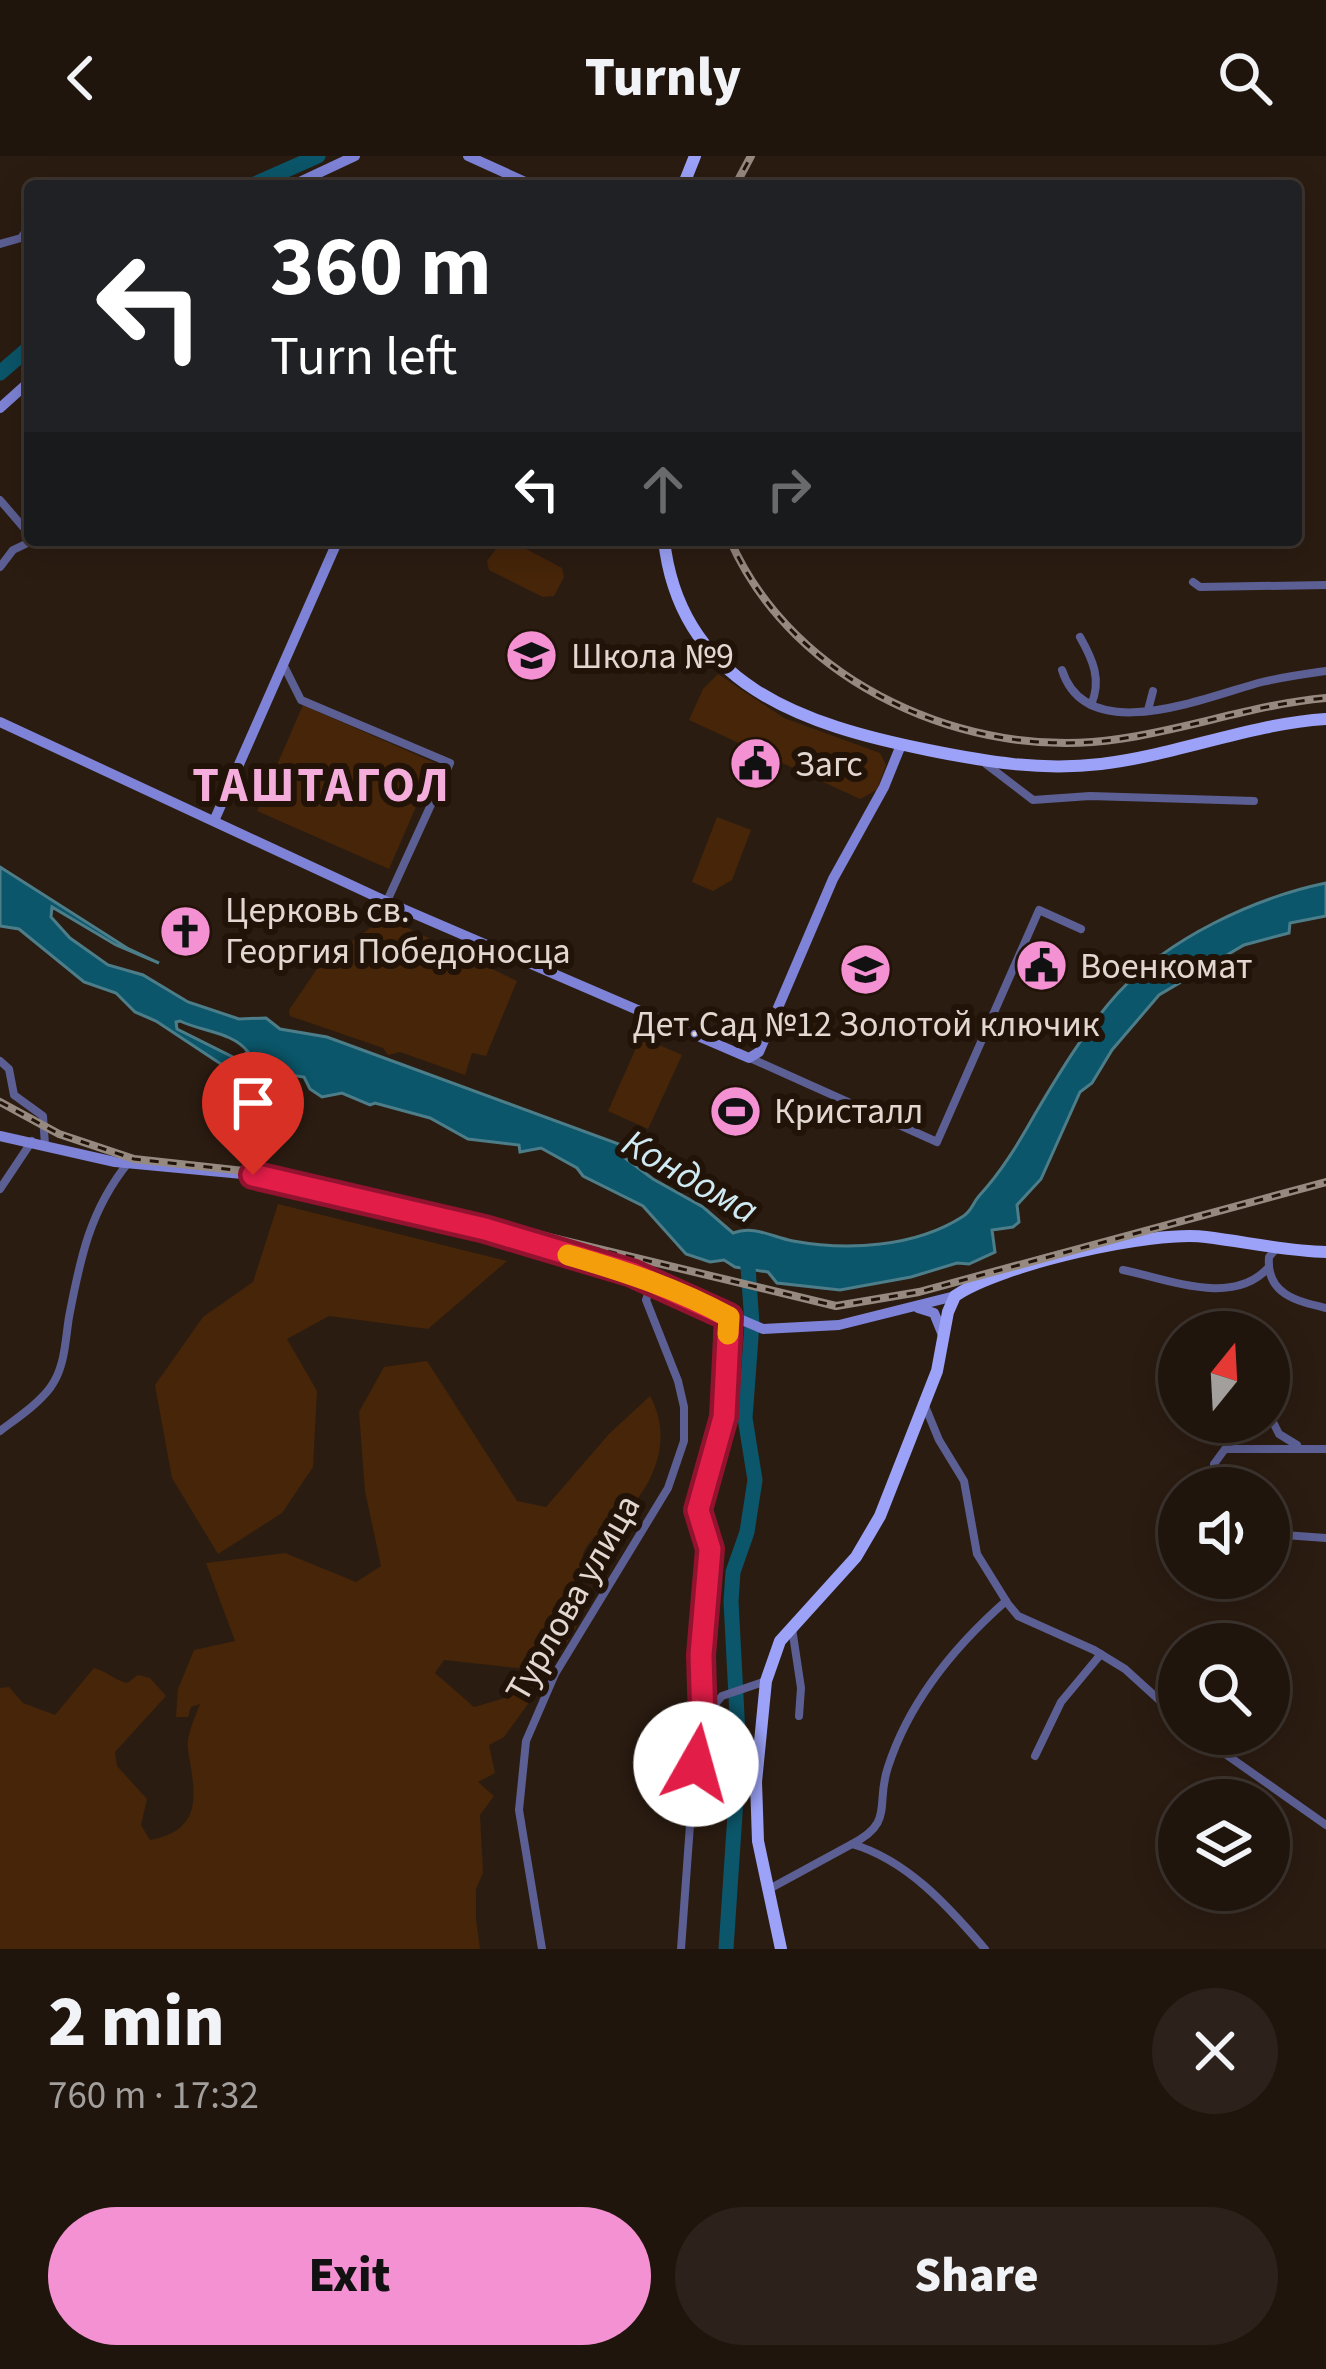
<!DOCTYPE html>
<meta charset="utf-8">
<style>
:root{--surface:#20150d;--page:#2d221b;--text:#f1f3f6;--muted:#a29f9d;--line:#3d342e;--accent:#f491d3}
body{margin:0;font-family:"Source Sans 3",sans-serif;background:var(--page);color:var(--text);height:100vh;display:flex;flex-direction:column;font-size:45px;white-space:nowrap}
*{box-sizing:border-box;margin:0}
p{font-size:39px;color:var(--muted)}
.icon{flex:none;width:66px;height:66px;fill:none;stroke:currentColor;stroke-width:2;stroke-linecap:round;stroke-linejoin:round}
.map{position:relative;height:1793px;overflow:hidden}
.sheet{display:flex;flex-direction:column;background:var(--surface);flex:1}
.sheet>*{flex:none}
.guide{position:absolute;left:24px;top:24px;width:1278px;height:366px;border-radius:12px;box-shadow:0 6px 30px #0003,0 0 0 3px var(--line);background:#202124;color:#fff;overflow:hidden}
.needle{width:78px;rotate:18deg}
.tools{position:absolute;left:1158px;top:1155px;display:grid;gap:24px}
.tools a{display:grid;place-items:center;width:132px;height:132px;border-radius:50%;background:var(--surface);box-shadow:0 6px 30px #0003,0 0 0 3px var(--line);font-size:60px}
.pin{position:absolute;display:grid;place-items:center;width:102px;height:102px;color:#fff;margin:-123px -51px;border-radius:50% 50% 50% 0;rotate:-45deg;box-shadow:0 0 12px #0007}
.pin .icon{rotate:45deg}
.me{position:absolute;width:132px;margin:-66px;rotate:7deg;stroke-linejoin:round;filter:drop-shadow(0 0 9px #0008)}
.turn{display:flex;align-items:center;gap:42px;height:252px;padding:0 48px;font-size:54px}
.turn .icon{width:156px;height:156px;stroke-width:2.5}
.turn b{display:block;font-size:84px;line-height:102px}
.lanes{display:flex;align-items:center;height:114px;padding:0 48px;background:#0003;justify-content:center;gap:60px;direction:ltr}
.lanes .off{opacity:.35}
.round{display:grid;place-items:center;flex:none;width:126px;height:126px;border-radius:63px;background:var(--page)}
.overview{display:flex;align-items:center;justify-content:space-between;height:204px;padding:0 48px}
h1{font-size:72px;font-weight:800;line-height:90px}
.primary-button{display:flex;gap:24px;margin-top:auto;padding:24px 48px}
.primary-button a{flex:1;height:138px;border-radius:72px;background:var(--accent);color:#111;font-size:48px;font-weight:800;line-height:138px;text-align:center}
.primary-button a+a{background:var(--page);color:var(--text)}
header{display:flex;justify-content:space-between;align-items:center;height:156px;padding:0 48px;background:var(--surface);font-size:54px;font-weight:800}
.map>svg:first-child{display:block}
</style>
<header><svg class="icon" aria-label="back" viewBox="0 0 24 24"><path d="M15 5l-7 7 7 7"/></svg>Turnly<svg class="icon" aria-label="search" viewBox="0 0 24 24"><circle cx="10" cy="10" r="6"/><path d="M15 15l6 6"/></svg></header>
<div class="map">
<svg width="1326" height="1793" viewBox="0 0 1326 1793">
<rect width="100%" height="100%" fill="#2b1c11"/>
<g fill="#462509">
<polygon points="502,385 511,385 562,412 564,421 554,440 543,441 489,414 487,405"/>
<polygon points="718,518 784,562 880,597 886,609 877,634 860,643 689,564 703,533"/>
<polygon points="303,549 435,607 389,713 257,655"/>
<polygon points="717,661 751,674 732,724 713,735 692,726"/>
<polygon points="385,761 517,825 486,900 472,897 465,919 400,896 388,899 383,892 290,860 289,854 319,810"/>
<polygon points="641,881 682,899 648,973 608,955"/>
<polygon points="278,1048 507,1105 428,1173 329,1160 287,1183 317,1235 313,1311 282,1357 218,1398 172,1322 155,1229 203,1161 253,1126"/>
<path d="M427 1205 517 1345 546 1351 609 1278 650 1240C675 1286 652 1333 617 1366 609 1373 593 1381 587 1390 575 1409 583 1435 581 1455 581 1470 563 1491 555 1505L526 1513 444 1504 435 1517 474 1551 515 1539 533 1541 504 1581 489 1589 495 1617 478 1626 494 1640 480 1659 483 1717 476 1733V1763L480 1793H0V1532L9 1531 23 1547 55 1559 94 1512C107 1515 114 1524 127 1527L138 1519 150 1522 166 1540 115 1596 117 1610 147 1643 141 1669 150 1684C205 1674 195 1636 188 1594 186 1580 195 1561 200 1548L191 1551 188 1561H176L178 1533 194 1494 235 1485 206 1407 285 1397 356 1426 381 1410 365 1335 359 1256 384 1211Z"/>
</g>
<path fill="#0b566a" stroke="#4c7d89" stroke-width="3" fill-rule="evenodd" d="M0 711 127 792 159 807 116 789 52 751 51 761 70 782 108 809 143 819 188 846 239 863 266 862 280 873 327 881 627 991 637 997H626L625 1002 653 1023 703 1051 733 1077C754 1069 772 1081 793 1085 848 1095 915 1091 962 1061 972 1055 972 1048 979 1040 1002 1015 1018 988 1035 958 1058 919 1087 871 1118 837 1169 782 1254 742 1326 727V760L1290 767 1289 777 1244 789 1159 839 1112 894 1092 927 1080 936 1041 1023 1017 1049 1019 1066 1013 1071 992 1074 995 1096 969 1108 957 1107 911 1121 840 1134 777 1127 768 1116 735 1111 724 1104 710 1106 686 1098 643 1050 583 1020 577 1012 541 992 520 996 519 989 468 983 430 962 375 947 370 949 342 937 322 941 310 933 304 921 283 918 278 930 272 923 248 925 236 918 156 865 135 856 116 837 84 826 19 773 0 770ZM180 865C203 876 233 876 248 896L237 903 177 873 176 866Z"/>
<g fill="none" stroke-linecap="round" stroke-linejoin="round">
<g stroke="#0b566a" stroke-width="15">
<polyline points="250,30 318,0"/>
<polyline points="0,217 30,191"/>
<polyline points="726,1793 739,1598 731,1445 733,1416 747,1376 755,1324 745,1262 752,1168 747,1096"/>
</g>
<g stroke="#5c5f93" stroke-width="8">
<polyline points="0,88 21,82 30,69"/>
<polyline points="0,344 30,379"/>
<polyline points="0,411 13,394 34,384"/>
<polyline points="1193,426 1200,431 1326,429"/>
<path d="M1080 481C1093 504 1102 524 1091 549"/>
<polyline points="284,510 301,544 450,607 387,745"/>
<path d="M1062 514C1087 593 1208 540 1262 526 1283 521 1305 518 1326 515"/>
<polyline points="1148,554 1153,535"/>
<polyline points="986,608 1033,644 1090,640 1254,645"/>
<polyline points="750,902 937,986 1039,754 1081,773"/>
<polyline points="0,905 9,913 14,939 43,960 45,989"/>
<polyline points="0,1033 32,985"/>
<path d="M1275 1094 1269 1101C1266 1138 1296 1145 1326 1152"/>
<path d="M1123 1114C1168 1123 1232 1151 1268 1112"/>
<polyline points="925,1250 939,1284 964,1325 977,1398 1008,1448 1018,1460 1094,1494 1125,1513 1179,1562"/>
<polyline points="1269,1258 1279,1278 1297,1289"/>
<path d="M0 1275C17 1262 37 1249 50 1232 65 1212 65 1186 69 1161 80 1103 90 1054 128 1007"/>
<polyline points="1217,1332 1214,1308 1225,1293 1326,1293"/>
<polyline points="1269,1378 1326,1382"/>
<polyline points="792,1472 801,1532 799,1560"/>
<polyline points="706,1559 722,1540 766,1525"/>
<polyline points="1197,1578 1326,1669"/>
<polyline points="1035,1600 1061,1546 1101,1498"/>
<path d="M852 1688C895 1666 875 1649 888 1611 909 1546 956 1489 1006 1445"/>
<path d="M771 1732 852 1688C907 1704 948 1750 985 1793"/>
<polyline points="542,1793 519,1654 526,1585 555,1518 668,1332 684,1285 684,1251 678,1225 646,1144 652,1126"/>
<polyline points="681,1793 697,1572 703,1566 701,1499 709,1393 699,1345 724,1261 729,1161"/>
</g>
<g stroke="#7e83d7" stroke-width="10">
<polyline points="468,0 534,30"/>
<polyline points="291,30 355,0"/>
<polyline points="0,252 30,225"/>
<polyline points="0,566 394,749 749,902 759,896 833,723 884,631 901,589"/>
<polyline points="214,665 338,384"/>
<polyline points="0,980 115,1006 253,1019 485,1073 631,1117 763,1173 839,1169 955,1140"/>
<polyline points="918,1152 934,1157 943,1179"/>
</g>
<g stroke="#9ca2f8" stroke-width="12">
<polyline points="683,30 695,0"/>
<path d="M664 384C680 529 804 569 928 594 987 606 1041 615 1101 608 1177 599 1249 568 1326 563"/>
<path d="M781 1793 758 1685 756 1626 766 1525 780 1485 856 1401 880 1360 937 1215 948 1156 955 1140C999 1109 1153 1074 1206 1081 1247 1086 1285 1095 1326 1096"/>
</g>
<defs>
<g id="rail">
<polyline points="735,30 751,0"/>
<path d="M730 384C793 528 969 606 1119 583 1189 573 1256 548 1326 542"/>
<polyline points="0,946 59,978 134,1003 299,1021 836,1150 919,1136 1326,1026"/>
</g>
</defs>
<use href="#rail" stroke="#968980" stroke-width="8"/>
<use href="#rail" stroke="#211308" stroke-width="3" stroke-dasharray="9" stroke-linecap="butt"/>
</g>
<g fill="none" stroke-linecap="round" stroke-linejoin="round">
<defs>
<polyline id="route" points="253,1019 485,1073 632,1117 729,1161 724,1261 698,1354 710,1393 701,1499 703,1566 697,1572 696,1608"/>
</defs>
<use href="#route" stroke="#92132f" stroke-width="30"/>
<use href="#route" stroke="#e11d48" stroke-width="21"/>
<path stroke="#f59e0b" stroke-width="21" d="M568 1099C624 1115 678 1133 729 1161L728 1178"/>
</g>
<defs>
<symbol id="school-disc" viewBox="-11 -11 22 22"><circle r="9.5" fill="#f491d3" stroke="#211308"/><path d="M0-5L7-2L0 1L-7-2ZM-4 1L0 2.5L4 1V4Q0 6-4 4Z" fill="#111"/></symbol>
<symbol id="civic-disc" viewBox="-11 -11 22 22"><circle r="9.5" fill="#f491d3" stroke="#211308"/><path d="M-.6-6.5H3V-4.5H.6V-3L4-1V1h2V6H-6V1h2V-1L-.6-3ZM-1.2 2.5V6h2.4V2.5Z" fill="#111"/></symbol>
<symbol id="church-disc" viewBox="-11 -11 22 22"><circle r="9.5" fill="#f491d3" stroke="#211308"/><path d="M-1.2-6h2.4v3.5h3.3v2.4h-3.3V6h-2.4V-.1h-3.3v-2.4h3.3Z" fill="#111"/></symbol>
<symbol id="stadium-disc" viewBox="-11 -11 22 22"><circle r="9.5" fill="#f491d3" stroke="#211308"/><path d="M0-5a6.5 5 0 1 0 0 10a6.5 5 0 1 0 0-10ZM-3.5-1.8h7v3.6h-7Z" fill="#111"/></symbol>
</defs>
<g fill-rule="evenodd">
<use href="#school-disc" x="502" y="470" width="59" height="59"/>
<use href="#civic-disc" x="726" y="578" width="59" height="59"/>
<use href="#church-disc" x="156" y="746" width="59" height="59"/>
<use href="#civic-disc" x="1012" y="780" width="59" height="59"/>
<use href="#school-disc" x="836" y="784" width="59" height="59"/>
<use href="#stadium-disc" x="706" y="926" width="59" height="59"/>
</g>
<g text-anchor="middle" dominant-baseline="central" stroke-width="12" stroke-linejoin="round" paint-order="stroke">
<g font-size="36" fill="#e3d8d1" stroke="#211308" text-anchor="start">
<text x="571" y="500">Школа №9</text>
<text x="795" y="608">Загс</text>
<text x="225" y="754">Церковь св.<tspan x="225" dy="41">Георгия Победоносца</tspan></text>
<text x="1080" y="810">Военкомат</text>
<text x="866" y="868" text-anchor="middle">Дет.Сад №12 Золотой ключик</text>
<text x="774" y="955">Кристалл</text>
</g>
<g font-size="36" fill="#e3d8d1" stroke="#211308">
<text transform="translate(573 1442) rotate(-60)">Турлова улица</text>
</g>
<g font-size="39" font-style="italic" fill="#cfeaf3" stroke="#211308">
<text transform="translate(690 1021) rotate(30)">Кондома</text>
</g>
<g font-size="48" font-weight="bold" letter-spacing="3" fill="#f5aedc" stroke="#211308">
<text x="322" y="630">ТАШТАГОЛ</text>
</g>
</g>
</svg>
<div class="tools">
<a><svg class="needle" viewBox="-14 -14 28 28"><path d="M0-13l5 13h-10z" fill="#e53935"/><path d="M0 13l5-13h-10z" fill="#a29f9d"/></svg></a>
<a><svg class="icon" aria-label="sound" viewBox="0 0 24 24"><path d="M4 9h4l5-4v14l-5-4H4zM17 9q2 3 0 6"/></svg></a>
<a><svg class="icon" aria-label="search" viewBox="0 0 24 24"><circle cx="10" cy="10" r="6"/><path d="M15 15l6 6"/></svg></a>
<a><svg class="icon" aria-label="layers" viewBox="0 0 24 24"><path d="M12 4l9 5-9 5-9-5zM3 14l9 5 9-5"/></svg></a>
</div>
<div class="pin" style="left:253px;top:1019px;background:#d93025"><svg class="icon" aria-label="arrive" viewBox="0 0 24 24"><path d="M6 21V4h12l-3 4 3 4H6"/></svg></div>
<svg class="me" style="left:696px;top:1608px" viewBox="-20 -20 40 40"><circle r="19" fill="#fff"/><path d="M0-13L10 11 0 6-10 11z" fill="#e11d48"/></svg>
<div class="guide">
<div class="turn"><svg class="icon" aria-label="left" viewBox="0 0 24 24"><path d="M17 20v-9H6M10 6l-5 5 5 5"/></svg><div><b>360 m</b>Turn left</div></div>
<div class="lanes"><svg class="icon" aria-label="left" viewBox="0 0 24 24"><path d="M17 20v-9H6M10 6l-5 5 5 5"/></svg><svg class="icon off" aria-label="ahead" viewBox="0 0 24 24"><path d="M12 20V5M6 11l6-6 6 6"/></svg><svg class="icon off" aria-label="right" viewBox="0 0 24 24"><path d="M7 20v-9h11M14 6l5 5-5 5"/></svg></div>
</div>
</div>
<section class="sheet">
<div class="overview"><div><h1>2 min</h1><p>760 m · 17:32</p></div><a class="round"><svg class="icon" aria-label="close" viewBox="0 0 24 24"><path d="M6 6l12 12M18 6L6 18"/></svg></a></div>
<div class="primary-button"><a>Exit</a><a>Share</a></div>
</section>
